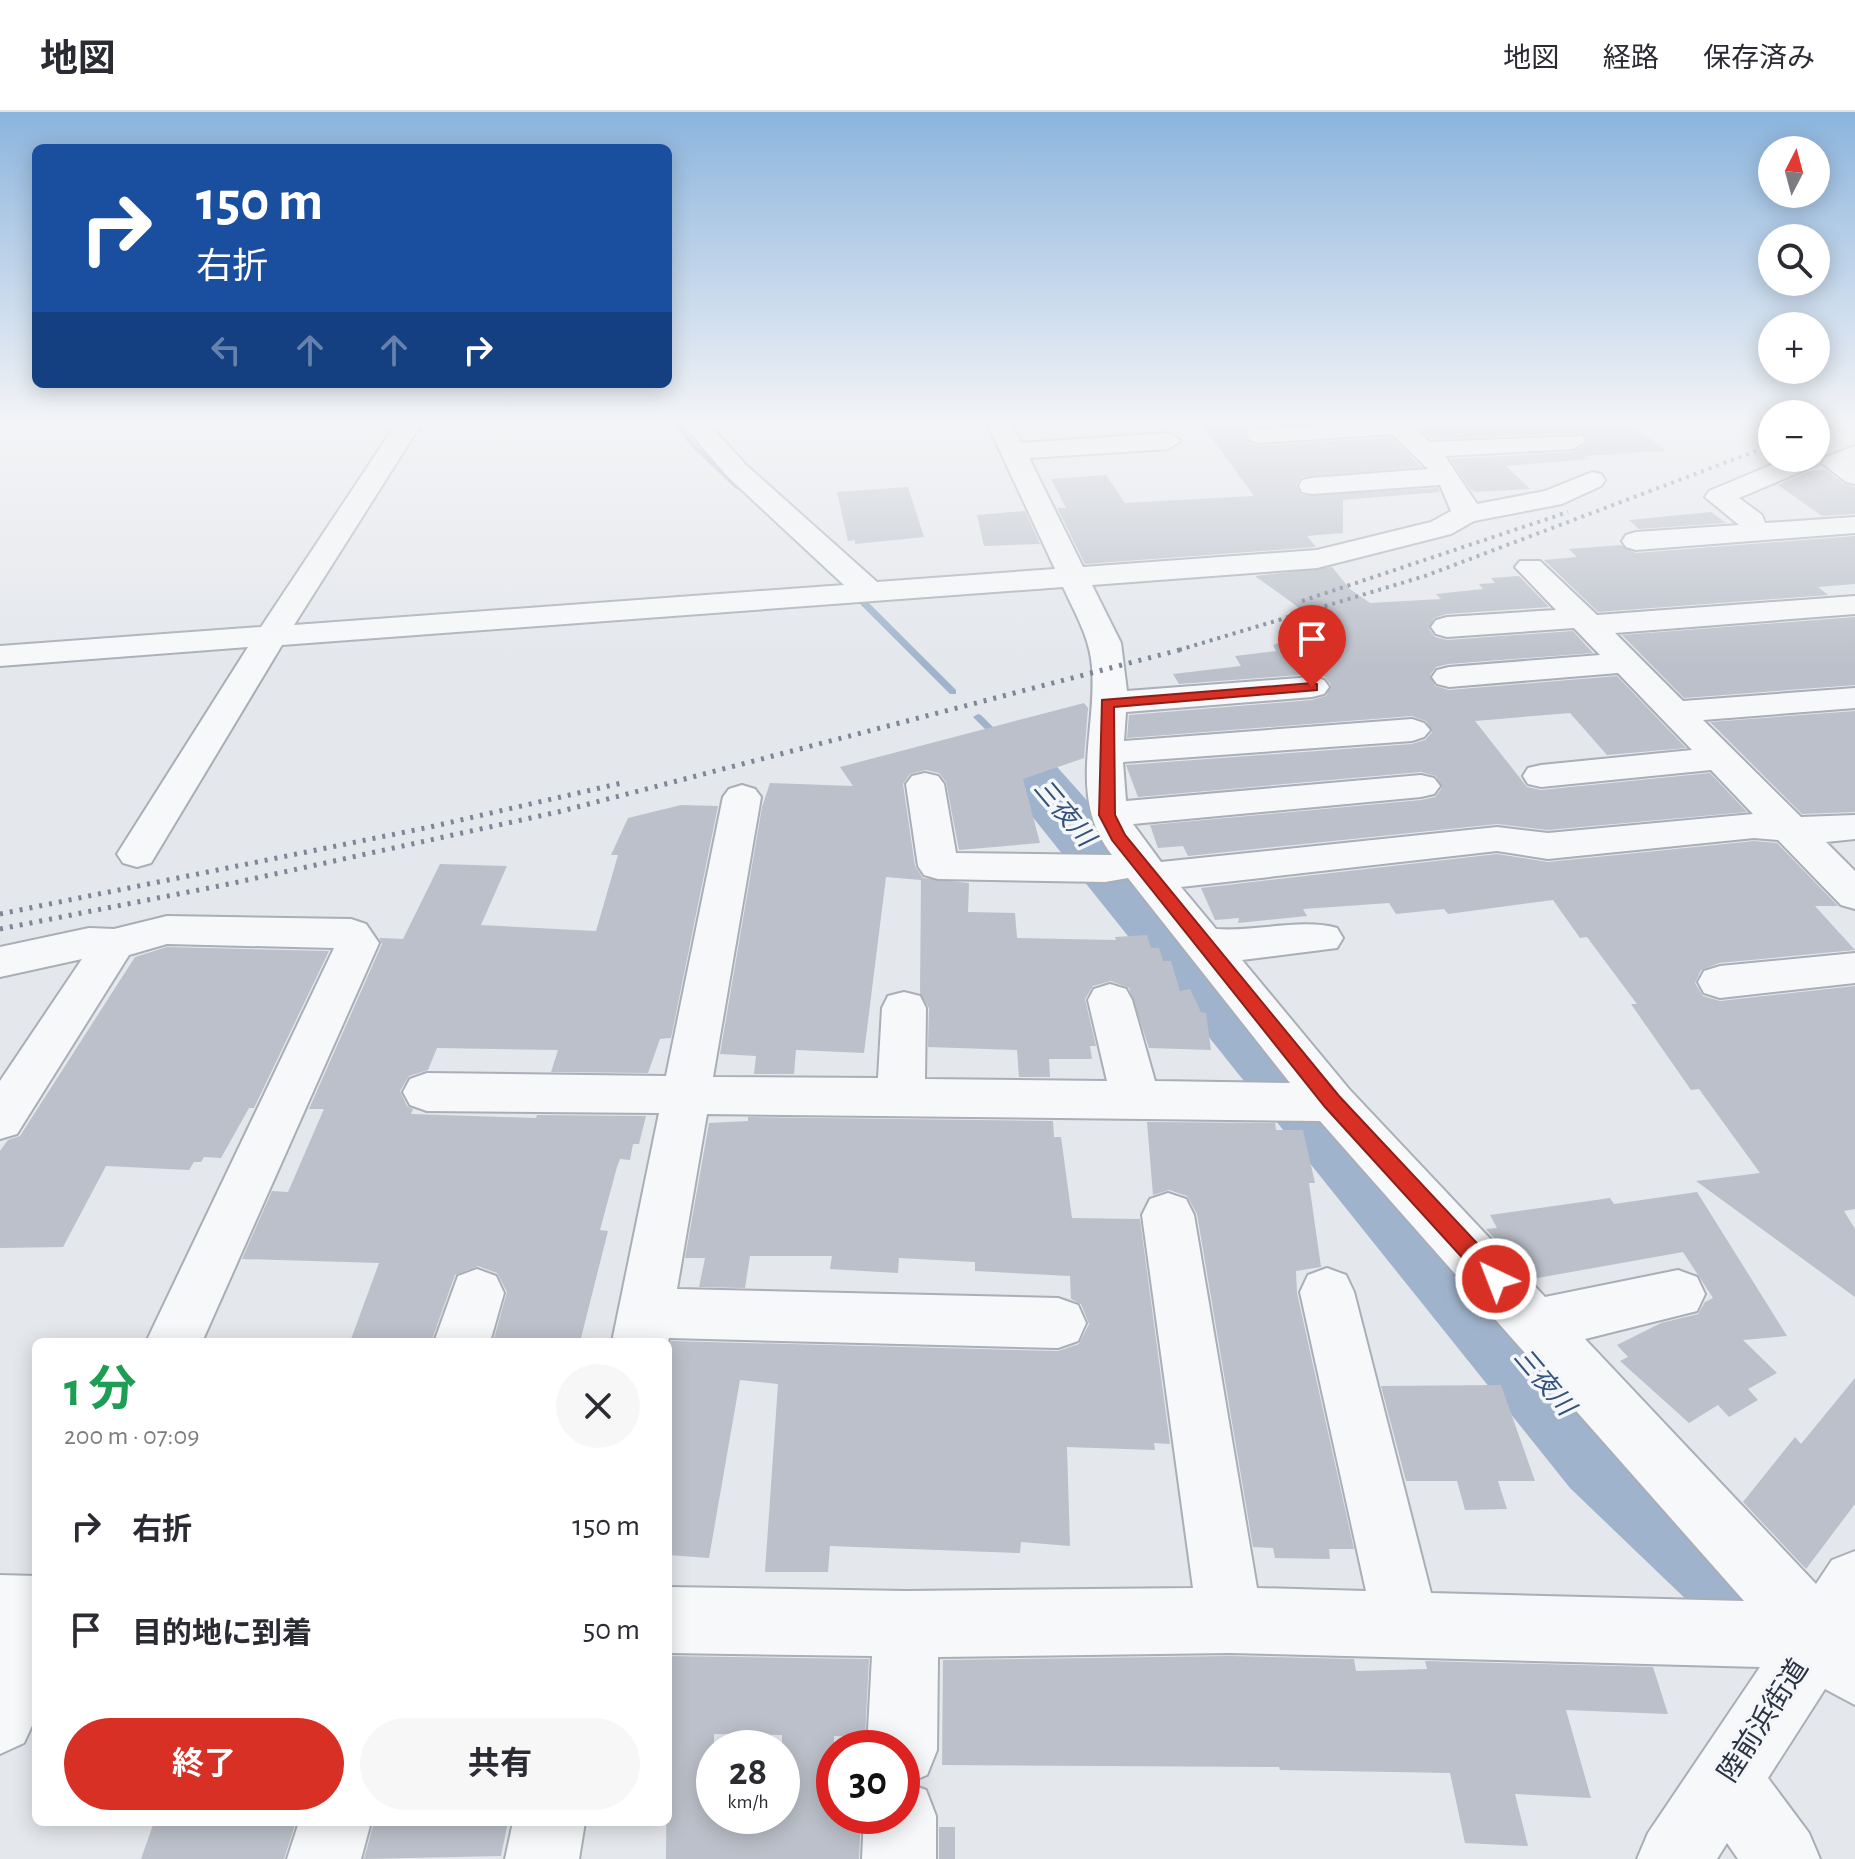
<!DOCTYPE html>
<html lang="ja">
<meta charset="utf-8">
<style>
:root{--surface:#fff;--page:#f7f7f7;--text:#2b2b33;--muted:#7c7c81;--line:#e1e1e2;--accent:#d93025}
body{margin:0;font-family:"Alegreya Sans","Noto Sans JP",sans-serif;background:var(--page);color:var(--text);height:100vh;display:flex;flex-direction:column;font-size:30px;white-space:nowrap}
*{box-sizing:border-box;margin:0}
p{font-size:26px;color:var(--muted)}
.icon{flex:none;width:44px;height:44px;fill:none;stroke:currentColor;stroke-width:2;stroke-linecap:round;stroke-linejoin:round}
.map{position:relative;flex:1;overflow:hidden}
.drawer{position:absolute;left:32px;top:1226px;width:640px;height:488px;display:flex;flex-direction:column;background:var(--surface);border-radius:12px;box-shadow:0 4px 20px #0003}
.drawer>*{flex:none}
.hud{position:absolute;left:32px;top:32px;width:640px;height:244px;border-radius:12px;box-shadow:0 4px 20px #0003;background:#1a4fa0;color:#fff;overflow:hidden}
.needle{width:52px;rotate:6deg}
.fabs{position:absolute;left:1758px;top:24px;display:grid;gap:16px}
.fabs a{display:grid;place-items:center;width:72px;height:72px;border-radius:50%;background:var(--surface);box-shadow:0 4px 20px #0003;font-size:40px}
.speed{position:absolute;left:696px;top:1618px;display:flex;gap:16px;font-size:40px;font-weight:700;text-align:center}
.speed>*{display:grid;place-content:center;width:104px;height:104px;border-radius:50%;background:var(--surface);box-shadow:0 4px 20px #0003;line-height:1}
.speed small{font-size:20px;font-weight:400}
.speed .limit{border:12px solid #d22;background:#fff;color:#111}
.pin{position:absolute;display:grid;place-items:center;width:68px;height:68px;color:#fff;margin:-82px -34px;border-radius:50% 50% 50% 0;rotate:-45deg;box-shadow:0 0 8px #0007}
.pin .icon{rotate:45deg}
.me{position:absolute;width:88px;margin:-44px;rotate:317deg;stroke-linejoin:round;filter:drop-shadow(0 0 6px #0008)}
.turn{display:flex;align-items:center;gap:28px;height:168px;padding:0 32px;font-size:36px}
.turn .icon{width:104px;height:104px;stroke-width:2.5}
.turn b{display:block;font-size:56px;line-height:68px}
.lanes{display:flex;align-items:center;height:76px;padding:0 32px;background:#0003;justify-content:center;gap:40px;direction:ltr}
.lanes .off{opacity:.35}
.round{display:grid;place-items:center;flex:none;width:84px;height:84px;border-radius:42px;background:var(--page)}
.headline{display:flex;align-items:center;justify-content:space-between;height:136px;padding:0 32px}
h1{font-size:48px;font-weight:700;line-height:60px;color:#1e9e55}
.button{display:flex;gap:16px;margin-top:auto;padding:16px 32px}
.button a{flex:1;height:92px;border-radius:48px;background:var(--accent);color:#fff;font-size:32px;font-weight:700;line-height:92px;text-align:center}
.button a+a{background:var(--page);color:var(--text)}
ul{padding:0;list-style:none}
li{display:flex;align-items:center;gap:24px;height:104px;padding:0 32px}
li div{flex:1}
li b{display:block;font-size:30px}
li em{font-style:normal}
header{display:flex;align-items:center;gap:48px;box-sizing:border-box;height:112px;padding:0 40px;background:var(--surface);border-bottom:2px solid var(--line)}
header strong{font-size:38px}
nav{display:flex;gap:44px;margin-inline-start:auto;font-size:28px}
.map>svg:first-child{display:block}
</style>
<header>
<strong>地図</strong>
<nav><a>地図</a><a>経路</a><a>保存済み</a></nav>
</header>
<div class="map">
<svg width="1855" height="1747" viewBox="0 0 1855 1747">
<rect width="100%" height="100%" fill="#e4e7ec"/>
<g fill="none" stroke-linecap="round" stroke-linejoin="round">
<g fill="#9fb4cc" fill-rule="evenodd">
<polygon points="671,309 678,309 694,331 742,373 742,377 736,377 690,333"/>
<polygon points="849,477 855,477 956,578 956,582 950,582 849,481"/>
<polygon points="978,602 981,603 1002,624 1002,628 996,628 973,605"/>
</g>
<polygon fill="#9fb4cc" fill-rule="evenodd" points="1004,613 1025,619 1640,1308 1767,1420 1782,1457 1767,1494 1730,1509 1693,1494 1570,1376 983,643 975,631 983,619"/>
</g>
<g fill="#bbc0ca" fill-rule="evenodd">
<polygon points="1199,309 1351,309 1250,315 1243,323 1249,331 1259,334 1391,325 1421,355 1301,365 1296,373 1301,383 1438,376 1440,380 1343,388 1343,421 1307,424 1316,435 1085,452 1057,396 1066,396 1051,367 1106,363 1125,391 1254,384"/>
<polygon points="1482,309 1627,309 1666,339 1585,344 1589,347 1506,354 1530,377 1477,380 1471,378 1450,347 1573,340 1589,330 1582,321 1431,327 1418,314"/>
<polygon points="1826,358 1844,372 1855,375 1855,402 1822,404 1778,373 1810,359"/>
<polygon points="908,375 924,425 855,432 855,428 848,429 837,380"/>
<polygon points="1025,399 1040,432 984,434 977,403"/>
<polygon points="1711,400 1726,411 1639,417 1629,408"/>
<polygon points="1855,424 1855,472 1818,475 1828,483 1598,500 1544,448 1577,445 1569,437 1621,433 1636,441"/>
<polygon points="1332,455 1350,477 1370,491 1441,487 1436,482 1483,477 1479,472 1495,471 1491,466 1519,464 1549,495 1446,502 1434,506 1429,517 1435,525 1447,528 1573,519 1593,541 1448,552 1436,555 1430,563 1435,574 1449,578 1617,564 1686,636 1607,643 1570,601 1475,609 1527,675 1541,678 1710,661 1747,700 1548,718 1497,712 1188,744 1183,734 1158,736 1150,713 1421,688 1435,685 1442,676 1436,664 1421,660 1138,685 1126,653 1412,632 1425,628 1432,620 1426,609 1412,604 1127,626 1129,603 1312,588 1326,584 1331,573 1325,565 1313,562 1179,572 1173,562 1241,554 1235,544 1276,539 1273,533 1286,528 1338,524 1255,464"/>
<polygon points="1855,505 1855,573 1684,586 1622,523"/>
<polygon points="1084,591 1088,596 1084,646 1023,667 1040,731 959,738 946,670 939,661 926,658 910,662 903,672 915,754 923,766 969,771 968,800 1015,801 1017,826 1116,828 1115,825 1147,823 1151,836 1159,836 1163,849 1171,849 1180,879 1190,877 1201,900 1206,901 1211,938 1149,936 1129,876 1111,869 1093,874 1085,887 1096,934 1090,934 1092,947 1049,947 1050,965 1019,965 1017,938 928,935 929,896 920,881 921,768 886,765 864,941 796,938 794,962 754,962 756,944 720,942 762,695 770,671 853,674 840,655"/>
<polygon points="1855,599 1855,700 1802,702 1710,610"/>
<polygon points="681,693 718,694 671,926 660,927 648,961 551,960 558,938 437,936 428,958 409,964 400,979 407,994 413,997 411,1002 536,1006 537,1003 646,1004 639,1032 633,1032 630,1048 620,1047 617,1055 600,1118 608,1119 580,1230 493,1230 507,1180 497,1161 478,1154 455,1163 431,1230 350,1230 379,1151 242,1147 272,1079 288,1080 324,997 309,997 382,832 379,826 403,827 440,752 507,754 481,813 596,819 618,743 611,743 628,706"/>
<polygon points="1754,729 1777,731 1838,794 1815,794 1855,838 1719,851 1701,858 1695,871 1703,884 1720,889 1855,874 1855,1097 1844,1099 1855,1117 1855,1185 1696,1069 1760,1061 1699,977 1691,978 1631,892 1637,892 1587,825 1580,826 1553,788 1448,802 1444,797 1396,802 1389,791 1303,797 1307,804 1238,811 1239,806 1215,808 1201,776 1497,742 1548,750"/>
<polygon points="167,835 329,839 254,996 249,996 221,1046 204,1045 201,1050 194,1050 189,1058 106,1054 63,1135 0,1136 0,1039 8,1028 20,1024 135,845"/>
<polygon points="748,1005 1053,1009 1054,1025 1061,1025 1072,1106 1140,1107 1170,1332 1154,1331 1155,1338 1067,1335 1070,1434 1021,1430 1020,1441 830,1434 828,1460 765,1460 778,1272 740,1268 709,1446 668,1443 668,1233 671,1229 1058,1239 1079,1232 1089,1212 1081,1192 1071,1187 1070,1164 975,1159 975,1150 899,1146 898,1161 830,1157 832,1144 750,1144 745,1176 699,1175 705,1146 685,1146 709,1011 748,1009"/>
<polygon points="1147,1010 1275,1011 1276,1018 1303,1018 1315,1071 1309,1071 1321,1155 1296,1159 1297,1181 1354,1437 1329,1437 1330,1447 1275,1446 1273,1436 1253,1435 1197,1102 1187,1084 1169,1078 1153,1083"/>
<polygon points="1697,1080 1787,1224 1743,1228 1777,1261 1748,1277 1758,1288 1729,1305 1718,1293 1689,1311 1620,1249 1628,1245 1617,1233 1661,1211 1698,1202 1705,1190 1713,1186 1683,1140 1532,1167 1486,1117 1497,1116 1490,1103 1610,1086 1614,1092"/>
<polygon points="1855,1266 1855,1392 1806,1457 1743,1390 1795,1325 1801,1332"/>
<polygon points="1501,1273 1535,1369 1498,1369 1507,1397 1465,1398 1457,1369 1406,1369 1381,1274"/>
<path d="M668 1544 869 1547 865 1625 834 1624V1704H861L859 1747H666ZM714 1622 782 1623V1704H714Z"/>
<polygon points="1230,1544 1354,1547 1356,1559 1427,1557 1425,1549 1653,1555 1668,1602 1566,1598 1591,1686 1515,1682 1528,1734 1465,1731 1450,1661 1280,1658 1279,1655 942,1653 943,1548"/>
<polygon points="154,1710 296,1710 284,1747 141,1747"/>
<polygon points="374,1710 508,1710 501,1744 364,1747"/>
<rect x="939" y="1715" width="16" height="32"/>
</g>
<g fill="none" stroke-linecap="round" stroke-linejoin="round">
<defs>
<g id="minor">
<path d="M398 309H423L294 513 844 473 728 365 680 309H706L746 353 877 470 1055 457 986 309H1010L1021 331 1168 321 1181 329 1168 337 1029 346 1083 455 1317 438 1431 410 1451 399 1440 373 1312 382 1302 380 1299 374 1302 368 1312 366 1428 357 1392 322 1259 331 1250 328 1246 323 1250 318 1408 309 1430 330 1582 324 1586 329 1573 337 1445 344 1477 392 1545 379 1592 360 1601 362 1605 368 1601 374 1562 392 1474 409 1451 422 1317 456 1092 473 1121 531 1127 579 1312 565 1324 568 1329 575 1324 582 1312 585 1126 600 1124 629 1412 607 1424 611 1430 618 1424 625 1412 629 1123 650 1126 689 1421 663 1434 666 1440 674 1434 682 1421 685 1133 712 1161 750 1497 715 1548 721 1753 702 1711 658 1541 675 1528 672 1523 664 1528 656 1541 653 1692 638 1618 561 1449 575 1437 572 1432 565 1437 558 1449 555 1600 543 1574 516 1447 525 1436 522 1431 515 1436 508 1447 505 1556 498 1515 455 1520 449H1540L1597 503 1855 484V502L1615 521 1683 589 1855 576V596L1703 608 1801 705 1855 703V727L1826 730 1855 759V797L1841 793 1778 728 1754 726 1548 747 1497 739 1181 775 1216 817C1254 820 1302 806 1337 816L1343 826 1337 836 1242 848 1349 977 1545 1185 1678 1158 1697 1165 1705 1182 1697 1199 1585 1227 1816 1472 1832 1448 1855 1439V1593L1825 1577 1768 1666 1809 1721 1820 1747H1738L1727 1731 1717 1747H1637L1648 1721 1760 1555 1230 1541 938 1545 937 1638 927 1663 907 1671 926 1678 936 1704V1747H862L864 1704H902V1636H867L872 1544 668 1541V1475L906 1479 1193 1476 1142 1103 1150 1087 1168 1081 1186 1087 1194 1103 1257 1476 1366 1479 1300 1180 1308 1163 1327 1156 1346 1163 1354 1180 1431 1481 1744 1489 1320 1009 707 1002 677 1177 1058 1186 1078 1193 1086 1211 1078 1229 1058 1236 669 1226 668 1230H612L659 1001 427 999 410 993 403 980 410 967 427 961 666 964 723 685 729 677 742 673 755 677 761 685 713 965 878 966 882 896 888 884 904 880 920 884 926 896 925 967 1107 969 1088 888 1094 877 1110 872 1126 877 1132 888 1155 969 1290 971 1128 766 1105 770 938 767 924 763 918 754 906 672 912 664 925 661 938 664 944 672 956 741 1112 743C1067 685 1097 621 1092 555 1090 526 1075 501 1063 475L282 533 151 751 137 755 123 751 117 742 248 535 0 554V534L261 515Z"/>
<polygon points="1855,334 1855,372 1846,370 1822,351 1826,345"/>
<polygon points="1816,340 1823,346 1819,352 1739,386 1762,403 1765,411 1855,405 1855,421 1636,438 1626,435 1622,429 1626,423 1636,420 1739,413 1705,385 1709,379 1788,346 1816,346"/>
<polygon points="167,804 351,807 366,812 379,831 202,1230 146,1230 334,836 167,832 129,843 17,1022 0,1027 0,969 82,847 0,865 0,835 89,816 114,817"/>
<polygon points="1855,841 1855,871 1720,886 1704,881 1698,870 1704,859 1720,854"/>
<polygon points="477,1157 496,1164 504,1181 490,1230 434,1230 458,1164"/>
<polygon points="0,1463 36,1464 36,1605 24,1631 0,1642"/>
<polygon points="299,1710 371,1710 361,1747 287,1747"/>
<polygon points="513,1710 585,1710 579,1747 505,1747"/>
</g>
</defs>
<use href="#minor" stroke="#a9aeb7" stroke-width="4"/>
<use href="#minor" fill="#f7f8fa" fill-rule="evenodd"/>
<g stroke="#7d8696" stroke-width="4" stroke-dasharray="3 5" stroke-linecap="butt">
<polyline points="1816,314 1828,309"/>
<polyline points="1302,489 1568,400"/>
<polyline points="1179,538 1425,464 1772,333"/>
</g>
<g stroke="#7d8696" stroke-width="5" stroke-dasharray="3 7" stroke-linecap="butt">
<polyline points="0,802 430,715 626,670"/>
<polyline points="0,817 229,772 558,700 1187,536"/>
</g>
</g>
<linearGradient id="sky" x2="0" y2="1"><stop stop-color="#8bb4dd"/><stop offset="0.56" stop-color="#f3f4f6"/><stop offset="1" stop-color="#f3f4f6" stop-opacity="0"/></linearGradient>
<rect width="1855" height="554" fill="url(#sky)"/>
<polygon fill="#d93025" stroke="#8d1f18" stroke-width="2" points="1312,571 1317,572 1317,578 1114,595 1115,703 1125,723 1339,984 1504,1160 1507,1167 1504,1174 1496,1177 1488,1174 1325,995 1112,728 1099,703 1102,588"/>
<g text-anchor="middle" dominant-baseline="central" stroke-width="7" stroke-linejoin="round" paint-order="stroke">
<g font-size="26" font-style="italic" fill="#34527a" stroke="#f4f6f9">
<text transform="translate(1064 701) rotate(50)">三夜川</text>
<text transform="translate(1544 1270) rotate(50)">三夜川</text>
</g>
<g font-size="28" fill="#2b3445" stroke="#f4f6f9">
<text transform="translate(1764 1609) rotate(-57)">陸前浜街道</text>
</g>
</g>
</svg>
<div class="fabs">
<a><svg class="needle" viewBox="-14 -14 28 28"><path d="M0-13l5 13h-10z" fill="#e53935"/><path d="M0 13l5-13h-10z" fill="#7c7c81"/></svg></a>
<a><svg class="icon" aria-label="search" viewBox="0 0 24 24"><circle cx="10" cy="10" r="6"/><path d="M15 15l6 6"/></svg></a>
<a>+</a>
<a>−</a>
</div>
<div class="speed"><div>28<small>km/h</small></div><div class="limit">30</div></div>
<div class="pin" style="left:1312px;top:575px;background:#d93025"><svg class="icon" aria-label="arrive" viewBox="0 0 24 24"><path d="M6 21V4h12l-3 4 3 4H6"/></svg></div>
<svg class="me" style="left:1496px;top:1167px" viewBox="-20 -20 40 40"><circle r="17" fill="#d93025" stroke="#fff" stroke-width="3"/><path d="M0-11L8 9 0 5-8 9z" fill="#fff"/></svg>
<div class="hud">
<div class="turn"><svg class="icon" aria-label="right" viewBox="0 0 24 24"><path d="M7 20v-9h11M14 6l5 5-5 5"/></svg><div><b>150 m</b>右折</div></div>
<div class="lanes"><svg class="icon off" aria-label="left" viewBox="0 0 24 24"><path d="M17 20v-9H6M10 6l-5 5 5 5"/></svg><svg class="icon off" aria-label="ahead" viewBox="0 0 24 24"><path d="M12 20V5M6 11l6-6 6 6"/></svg><svg class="icon off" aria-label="ahead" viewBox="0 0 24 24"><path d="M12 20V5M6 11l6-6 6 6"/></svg><svg class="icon" aria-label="right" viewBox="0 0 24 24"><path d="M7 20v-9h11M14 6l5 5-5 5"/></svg></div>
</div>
<section class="drawer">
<div class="headline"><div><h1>1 分</h1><p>200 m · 07:09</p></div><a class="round"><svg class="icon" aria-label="close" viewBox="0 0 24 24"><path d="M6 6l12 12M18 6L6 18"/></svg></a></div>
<ul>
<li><svg class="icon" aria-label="right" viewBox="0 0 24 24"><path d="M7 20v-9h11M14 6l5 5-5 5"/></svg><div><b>右折</b></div><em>150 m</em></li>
<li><svg class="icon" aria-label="arrive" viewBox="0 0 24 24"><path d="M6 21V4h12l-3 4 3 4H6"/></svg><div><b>目的地に到着</b></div><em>50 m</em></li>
</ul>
<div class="button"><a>終了</a><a>共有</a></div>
</section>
</div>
